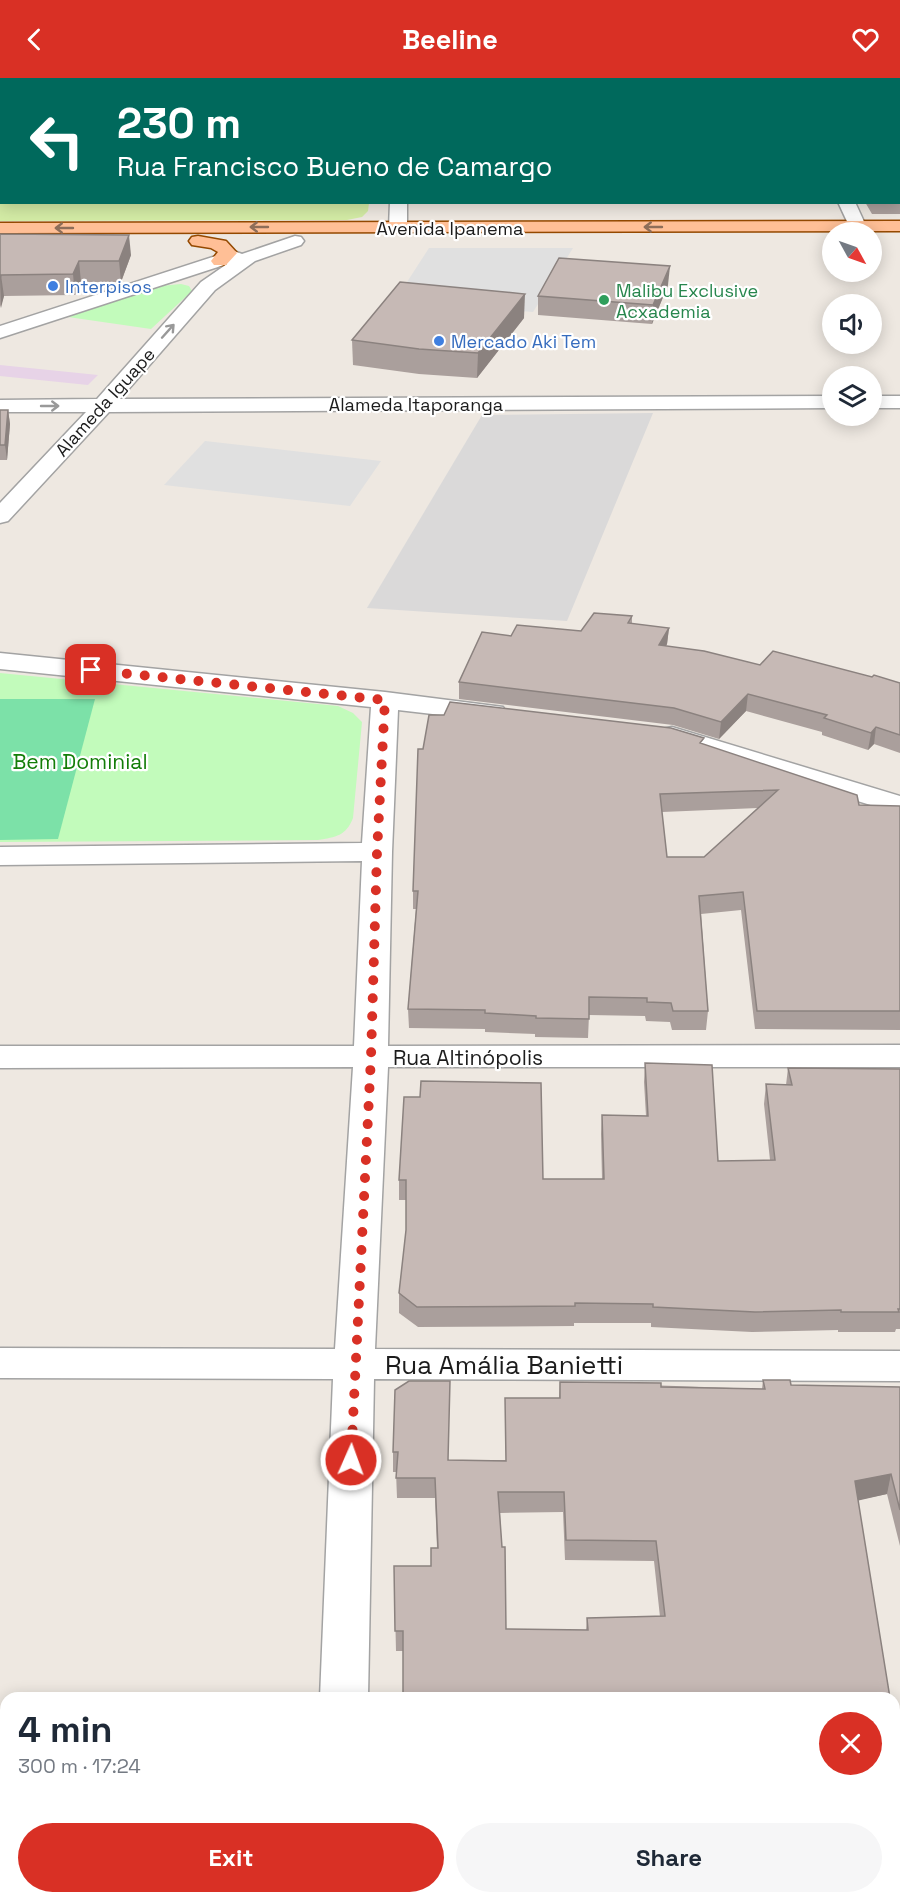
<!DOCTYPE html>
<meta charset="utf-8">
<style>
:root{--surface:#fff;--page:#f6f6f7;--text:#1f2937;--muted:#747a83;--accent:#d93025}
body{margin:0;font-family:"Space Grotesk",sans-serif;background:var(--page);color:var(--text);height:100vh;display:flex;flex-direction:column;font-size:22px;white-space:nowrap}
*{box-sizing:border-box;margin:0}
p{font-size:20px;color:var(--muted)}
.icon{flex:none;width:33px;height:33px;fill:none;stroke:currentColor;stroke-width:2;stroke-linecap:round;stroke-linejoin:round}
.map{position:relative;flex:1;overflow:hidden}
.drawer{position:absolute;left:0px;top:1614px;width:900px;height:212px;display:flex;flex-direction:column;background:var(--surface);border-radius:18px 18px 0 0;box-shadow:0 3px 15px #0003}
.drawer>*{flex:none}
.guide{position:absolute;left:0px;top:0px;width:900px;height:126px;box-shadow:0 3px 15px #0003;background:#00695c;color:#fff;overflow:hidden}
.needle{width:39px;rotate:130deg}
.tools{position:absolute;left:822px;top:144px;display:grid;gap:12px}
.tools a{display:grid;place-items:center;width:60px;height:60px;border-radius:50%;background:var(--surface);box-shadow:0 3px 15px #0003;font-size:30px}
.pin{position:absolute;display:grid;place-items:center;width:51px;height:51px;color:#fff;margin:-26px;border-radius:12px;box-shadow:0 3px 9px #0006}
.me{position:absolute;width:66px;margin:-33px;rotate:2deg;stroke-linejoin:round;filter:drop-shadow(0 0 4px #0008)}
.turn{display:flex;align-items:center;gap:21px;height:126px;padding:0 18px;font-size:27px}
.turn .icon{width:78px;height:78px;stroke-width:2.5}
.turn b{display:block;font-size:42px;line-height:51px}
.round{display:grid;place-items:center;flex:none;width:63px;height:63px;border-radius:32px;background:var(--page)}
.head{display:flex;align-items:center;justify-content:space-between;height:102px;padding:0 18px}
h1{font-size:36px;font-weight:700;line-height:45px}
.primary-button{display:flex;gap:12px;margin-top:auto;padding:12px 18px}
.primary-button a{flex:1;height:69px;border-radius:36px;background:var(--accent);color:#fff;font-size:24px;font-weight:700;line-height:69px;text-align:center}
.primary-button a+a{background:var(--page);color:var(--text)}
header{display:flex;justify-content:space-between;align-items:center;height:78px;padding:0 18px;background:var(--accent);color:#fff;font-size:27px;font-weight:700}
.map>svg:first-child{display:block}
</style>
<header><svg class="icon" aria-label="back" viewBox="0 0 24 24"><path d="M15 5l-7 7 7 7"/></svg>Beeline<svg class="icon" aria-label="heart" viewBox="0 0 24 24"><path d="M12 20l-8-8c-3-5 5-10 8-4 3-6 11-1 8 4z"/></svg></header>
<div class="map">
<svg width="900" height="1825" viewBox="0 0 900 1825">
<rect width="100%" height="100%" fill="#eee8e1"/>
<polygon fill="#dad9d9" points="653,335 567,543 367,530 482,337"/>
<polygon fill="#e7d3e7" points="0,287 98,297 88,307 0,298"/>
<g fill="#d3eba5">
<polygon points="0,0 360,0 359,2"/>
<polygon points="0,82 2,124 369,125 368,133 362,139 347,142 0,143"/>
</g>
<g fill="#c2fbbb">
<polygon points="181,206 189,208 192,213 151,251 68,239 160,208"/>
<path d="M0 595 338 628 353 635 362 644 353 740C346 758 336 759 318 762L0 764Z"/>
</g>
<polygon fill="#7ce1a8" points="0,621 95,621 58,761 0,762"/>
<g fill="#e0e0e0">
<polygon points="429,170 573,170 533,234 400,224 398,218"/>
<polygon points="205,363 381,383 350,428 164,407"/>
</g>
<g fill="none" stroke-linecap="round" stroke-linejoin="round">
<polygon fill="#aca9a6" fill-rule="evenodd" points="0,0 45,0 46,2 2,2 0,44"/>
<defs>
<g id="street">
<polygon points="400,0 416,0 399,2"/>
<rect x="779" y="0" width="14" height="2"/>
<polygon points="805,0 847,0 848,2 806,2"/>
<polygon points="900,1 900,9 898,9 898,2 894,2"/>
<rect x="898" y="82" width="2" height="10"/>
<polygon points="390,124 407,124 407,150 404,154 392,154 389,150"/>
<polygon points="838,124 855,124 866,148 863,152 851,152"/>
<polygon points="295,158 301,159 304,163 301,167 255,183 215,212 120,321 832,318 832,330 109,334 8,443 0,445 0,425 86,334 0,334 0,322 97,321 201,204 227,186 0,260 0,248 228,174 234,173 242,176"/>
<rect x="872" y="318" width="28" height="12"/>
<polygon points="0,575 385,614 503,629 507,635 503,641 493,643 398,632 392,774 388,968 900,967 900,989 388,989 375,1271 900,1273 900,1303 374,1301 368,1620 320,1620 333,1301 0,1300 0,1270 335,1271 353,989 0,990 0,968 354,968 362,783 0,787 0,769 362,765 371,629 0,591"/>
<polygon points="672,649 900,718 900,736 662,663 658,657 662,651"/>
<polygon points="0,1708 6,1709 6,1753 0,1752"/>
<rect x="894" y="1715" width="6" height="46"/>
<polygon points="360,1820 410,1820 411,1825 359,1825"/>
</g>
<g id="primary">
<polygon points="900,143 900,153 0,155 0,145"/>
<polygon points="198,158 226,163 237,175 226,187 214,187 211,183 218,174 211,170 192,167 189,163 192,159"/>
</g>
</defs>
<use href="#street" stroke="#a3a3a3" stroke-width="3"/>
<use href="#primary" stroke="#944900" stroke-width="3"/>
<use href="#street" fill="#fff" fill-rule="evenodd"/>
<use href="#primary" fill="#ffbf96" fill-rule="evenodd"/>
</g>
<g fill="#aa9f9c" fill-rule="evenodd">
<polygon points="898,107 900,110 900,136 872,136 865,124 898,124"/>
<polygon points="0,156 131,177 121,204 81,204 75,217 4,218 0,230"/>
<polygon points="668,207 652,246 538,237 538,218"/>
<polygon points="524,240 477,300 419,296 353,287 352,262"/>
<polygon points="0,332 8,332 10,346 7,382 0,382"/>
<polygon points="632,538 632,546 669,550 667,566 666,568 760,587 872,599 900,605 900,675 874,666 868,672 822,657 822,654 746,633 719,661 673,647 459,621 459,604 511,558 581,553"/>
<path d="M704 666 859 727 900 728V952L755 951 741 832 701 836 708 933 706 952H672L670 944 646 943 645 938 589 937 588 960 535 959V956L485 954V951L409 950 408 931 416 831H413V813ZM758 730 704 779H667L662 734Z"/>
<polygon points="645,985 718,1083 770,1082 764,1026 766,1006 786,1007 788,990 900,991 900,1251 896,1251 895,1254 838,1254 838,1252 752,1254 651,1249 651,1245 574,1245 574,1248 418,1249 399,1235 399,1215 406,1152 406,1122 399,1122 399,1102 602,1101 601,1056 602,1037 646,1038 644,1004"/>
<path d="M763 1302 791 1307 900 1309V1468L887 1416 858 1422 890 1620 403 1573H396L394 1488H431L437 1470 435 1420H397L396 1394H393V1374L395 1312 449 1382H506L505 1320H559L560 1304 762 1311ZM563 1434 565 1482 654 1483 660 1539 587 1540 586 1552 506 1551 500 1435Z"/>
<polygon points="899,1799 900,1825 897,1825 896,1816"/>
<polygon points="737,1820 783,1820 784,1825 737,1825"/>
</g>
<g fill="#8b827f">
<polygon points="129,157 131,177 121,204 119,183"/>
<polygon points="79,183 81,204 75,217 73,196"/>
<polygon points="670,188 668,207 652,246 653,227"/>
<polygon points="1,197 4,218 1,230 0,201"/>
<polygon points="525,216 524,240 477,300 478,275"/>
<polygon points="8,332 10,346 7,382 5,367"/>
<polygon points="669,550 667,566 657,584 659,567"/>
<polygon points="748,616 746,633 719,661 721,644"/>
<polygon points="876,649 874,666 868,672 871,655"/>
<polygon points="891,1396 887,1416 852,1424 855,1403"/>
</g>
<g fill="#c6b9b5" stroke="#8b827f" stroke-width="1.5" fill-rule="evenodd">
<polygon points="898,107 900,110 900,124 898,124"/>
<polygon points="0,156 129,157 119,183 79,183 73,196 1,197 0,201"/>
<polygon points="559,180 670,188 653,227 538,218"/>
<polygon points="400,204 525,216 478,275 419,271 352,262"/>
<polygon points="0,332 8,332 5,367 0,367"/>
<polygon points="594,535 632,538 628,545 669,550 659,567 704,573 760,587 773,573 872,599 874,597 900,605 900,657 876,649 871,655 824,640 827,637 748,616 721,644 674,630 459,604 482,554 511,558 517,547 581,553"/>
<path d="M450 624 671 650 704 660 700 665 857 717 859 727 900 728V933H757L743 814 699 818 708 933H673L671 925 647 924V920L589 919V941L536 940V938L485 935V932L408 931 418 813H413L418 671H423L429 637H444ZM778 712 704 779H667L660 716Z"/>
<polygon points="645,985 712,987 718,1083 775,1082 766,1006 792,1007 788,990 900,991 900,1231 898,1231 899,1234 841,1234 841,1232 755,1234 653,1229 653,1226 575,1225 575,1228 417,1229 399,1215 406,1152 406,1102 399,1102 404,1019 420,1019 421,1003 541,1005 543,1101 604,1101 602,1037 648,1038"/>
<path d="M763 1302H790L791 1307 900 1309V1432L891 1396 855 1403 890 1620H403V1553H395L394 1488H431V1470H438L435 1400H396L398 1374H393L395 1312 409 1303H450L448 1382 506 1383 505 1320H560V1304L661 1305V1309L765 1311ZM498 1414H564L566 1462 656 1463 665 1538 587 1540 588 1552 506 1551 505 1469H502Z"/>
<polygon points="484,1820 573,1822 573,1820 650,1820 650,1825 484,1825"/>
<polygon points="740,1820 783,1820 784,1825 741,1825"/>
</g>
<defs><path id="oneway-shaft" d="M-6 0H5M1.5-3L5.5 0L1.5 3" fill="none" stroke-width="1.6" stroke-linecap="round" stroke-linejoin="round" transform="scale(1.5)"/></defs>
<g stroke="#8e6e59">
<use href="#oneway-shaft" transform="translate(259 149) rotate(180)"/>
<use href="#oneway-shaft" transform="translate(653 149) rotate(180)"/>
<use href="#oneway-shaft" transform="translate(64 150) rotate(180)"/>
</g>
<g stroke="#999">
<use href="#oneway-shaft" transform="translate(168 253) rotate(-48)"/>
<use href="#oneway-shaft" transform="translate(50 328)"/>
</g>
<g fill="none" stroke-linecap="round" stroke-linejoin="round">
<polyline stroke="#d93025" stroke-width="10" stroke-dasharray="0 18" points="91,592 385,622 377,774 371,979 351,1382"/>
</g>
<g fill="#3f7fe0" stroke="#fff" stroke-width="2">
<circle cx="53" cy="208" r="6"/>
<circle cx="439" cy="263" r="6"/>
</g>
<circle fill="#2e9e5b" stroke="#fff" stroke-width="2" cx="604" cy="222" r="6"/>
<g text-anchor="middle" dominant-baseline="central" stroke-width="4.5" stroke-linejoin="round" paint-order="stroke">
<g font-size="18" fill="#1c1c1c" stroke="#fff">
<text x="450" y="150">Avenida Ipanema</text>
<text transform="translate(105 324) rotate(-48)">Alameda Iguape</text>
<text x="416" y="326">Alameda Itaporanga</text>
</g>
<g font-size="18" fill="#366cbe" stroke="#fff" text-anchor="start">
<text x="65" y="208">Interpisos</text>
<text x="451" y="263">Mercado Aki Tem</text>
</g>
<g font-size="18" fill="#27864d" stroke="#fff" text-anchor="start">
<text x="616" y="212">Malibu Exclusive<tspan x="616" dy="21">Acxademia</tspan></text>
</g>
<g font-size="21" fill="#137d08" stroke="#fff">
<text x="80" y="683">Bem Dominial</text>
</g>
<g font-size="21" fill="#1c1c1c" stroke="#fff">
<text x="468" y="979">Rua Altinópolis</text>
</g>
<g font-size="26" fill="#1c1c1c" stroke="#fff">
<text x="504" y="1287">Rua Amália Banietti</text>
</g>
</g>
</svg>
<div class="tools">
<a><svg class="needle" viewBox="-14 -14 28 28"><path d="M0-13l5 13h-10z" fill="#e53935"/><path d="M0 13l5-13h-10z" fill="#747a83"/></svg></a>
<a><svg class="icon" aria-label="sound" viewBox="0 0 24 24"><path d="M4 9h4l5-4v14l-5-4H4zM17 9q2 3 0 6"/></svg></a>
<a><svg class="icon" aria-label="layers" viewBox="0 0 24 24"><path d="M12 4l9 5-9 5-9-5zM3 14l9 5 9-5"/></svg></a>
</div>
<div class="pin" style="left:91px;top:592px;background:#d93025"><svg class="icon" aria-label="arrive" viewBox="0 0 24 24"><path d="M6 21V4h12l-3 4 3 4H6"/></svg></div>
<svg class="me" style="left:351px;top:1382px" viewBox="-20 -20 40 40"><circle r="17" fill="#d93025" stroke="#fff" stroke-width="3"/><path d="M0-11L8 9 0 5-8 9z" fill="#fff"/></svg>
<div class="guide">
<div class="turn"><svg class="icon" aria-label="left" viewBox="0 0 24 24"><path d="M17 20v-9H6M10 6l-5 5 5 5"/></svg><div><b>230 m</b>Rua Francisco Bueno de Camargo</div></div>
</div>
<section class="drawer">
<div class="head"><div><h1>4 min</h1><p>300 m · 17:24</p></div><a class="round" style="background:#d93025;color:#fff"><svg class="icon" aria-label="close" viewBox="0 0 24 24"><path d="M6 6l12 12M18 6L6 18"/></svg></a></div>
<div class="primary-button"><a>Exit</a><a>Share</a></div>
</section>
</div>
